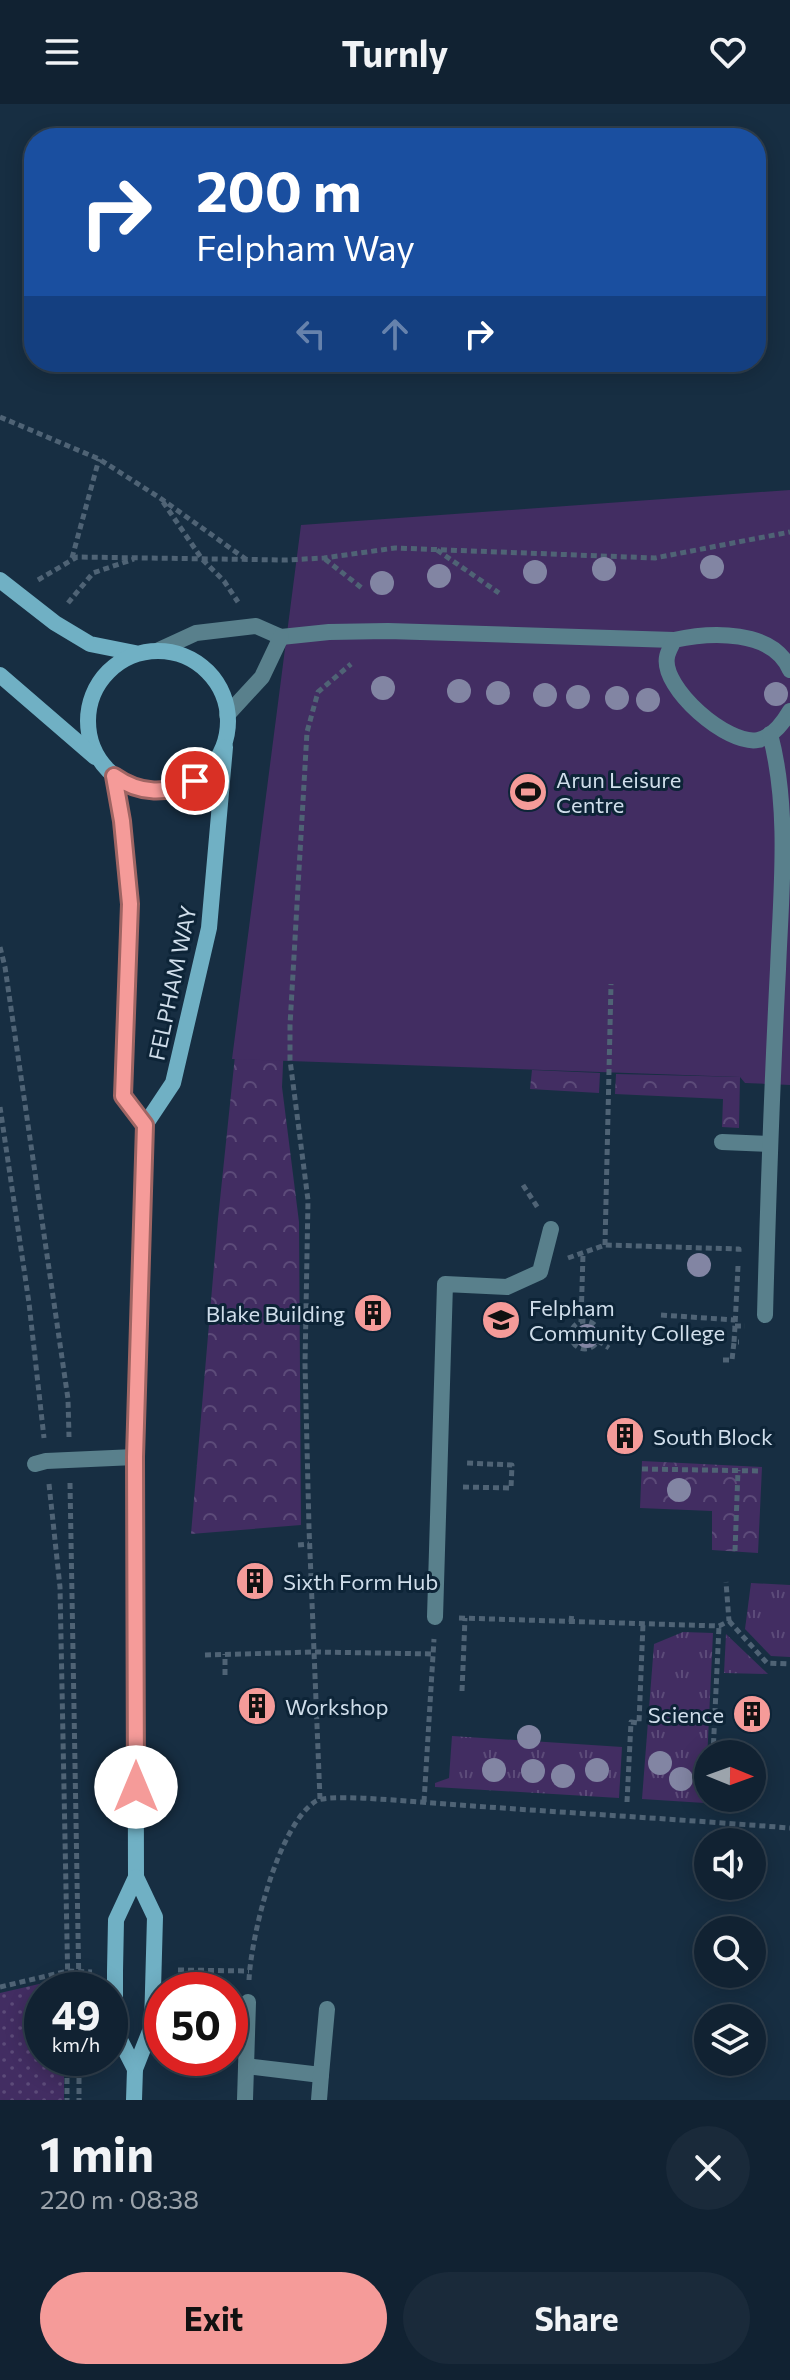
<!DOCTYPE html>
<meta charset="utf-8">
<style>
:root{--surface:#112232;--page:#1a2a3a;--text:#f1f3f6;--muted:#9ca4ac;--line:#303f4d;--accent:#f59b99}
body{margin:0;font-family:Commissioner,sans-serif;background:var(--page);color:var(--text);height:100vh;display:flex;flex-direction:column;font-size:30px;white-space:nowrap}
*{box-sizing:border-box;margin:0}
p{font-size:26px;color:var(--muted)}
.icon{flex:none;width:44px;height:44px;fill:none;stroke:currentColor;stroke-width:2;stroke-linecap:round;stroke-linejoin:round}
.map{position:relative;height:1996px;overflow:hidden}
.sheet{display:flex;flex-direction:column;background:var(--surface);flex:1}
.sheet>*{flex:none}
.top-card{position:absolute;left:24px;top:24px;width:742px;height:244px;border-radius:32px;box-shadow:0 4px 20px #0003,0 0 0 2px var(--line);background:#1a4fa0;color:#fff;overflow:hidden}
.needle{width:52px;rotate:91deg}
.tools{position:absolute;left:694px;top:1636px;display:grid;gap:16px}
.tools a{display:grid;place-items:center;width:72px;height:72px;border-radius:50%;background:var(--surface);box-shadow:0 4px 20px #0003,0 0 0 2px var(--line);font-size:40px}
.speed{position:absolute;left:24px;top:1868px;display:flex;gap:16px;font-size:40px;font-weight:700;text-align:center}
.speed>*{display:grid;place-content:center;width:104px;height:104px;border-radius:50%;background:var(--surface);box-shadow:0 4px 20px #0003,0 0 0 2px var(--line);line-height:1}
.speed small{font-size:20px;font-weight:400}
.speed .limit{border:12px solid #d22;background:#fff;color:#111}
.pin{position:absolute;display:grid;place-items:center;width:68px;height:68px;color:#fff;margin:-34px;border:4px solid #fff;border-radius:50%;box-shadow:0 2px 8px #0007}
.me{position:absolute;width:88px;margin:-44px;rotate:0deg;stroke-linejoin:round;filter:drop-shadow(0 0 6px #0008)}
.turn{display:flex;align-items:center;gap:28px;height:168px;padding:0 40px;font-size:36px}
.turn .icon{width:104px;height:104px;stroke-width:2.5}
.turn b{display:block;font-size:56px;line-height:68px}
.lanes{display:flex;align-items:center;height:76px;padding:0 40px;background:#0003;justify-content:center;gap:40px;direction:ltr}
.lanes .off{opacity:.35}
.round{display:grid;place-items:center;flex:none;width:84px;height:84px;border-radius:42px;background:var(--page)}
.headline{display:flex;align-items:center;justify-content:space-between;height:136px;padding:0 40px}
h1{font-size:48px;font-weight:700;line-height:60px}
.primary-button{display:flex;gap:16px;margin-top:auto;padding:16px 40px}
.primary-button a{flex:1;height:92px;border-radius:48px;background:var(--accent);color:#111;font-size:32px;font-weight:700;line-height:92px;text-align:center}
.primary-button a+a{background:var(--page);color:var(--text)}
header{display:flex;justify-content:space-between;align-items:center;height:104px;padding:0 40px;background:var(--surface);font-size:36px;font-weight:700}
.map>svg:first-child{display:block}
</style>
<header><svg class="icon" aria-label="menu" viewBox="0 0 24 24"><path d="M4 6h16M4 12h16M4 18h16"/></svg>Turnly<svg class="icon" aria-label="heart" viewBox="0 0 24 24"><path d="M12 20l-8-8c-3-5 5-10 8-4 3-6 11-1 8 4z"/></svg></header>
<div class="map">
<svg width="790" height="1996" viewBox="0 0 790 1996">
<defs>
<pattern id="grass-tufts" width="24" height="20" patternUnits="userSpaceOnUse" patternTransform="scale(2)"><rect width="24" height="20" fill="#422d62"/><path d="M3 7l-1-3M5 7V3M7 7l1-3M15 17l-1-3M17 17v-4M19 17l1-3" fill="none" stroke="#5c4b79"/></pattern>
<pattern id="forest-crowns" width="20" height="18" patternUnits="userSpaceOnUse" patternTransform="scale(2)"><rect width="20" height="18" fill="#422d62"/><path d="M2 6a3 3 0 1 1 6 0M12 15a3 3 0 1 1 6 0" fill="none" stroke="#5c4b79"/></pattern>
<pattern id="garden-dots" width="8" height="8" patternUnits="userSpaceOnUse" patternTransform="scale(2)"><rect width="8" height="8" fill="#422d62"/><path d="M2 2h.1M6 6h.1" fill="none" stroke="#5c4b79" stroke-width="1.8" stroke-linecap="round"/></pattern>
</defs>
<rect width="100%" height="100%" fill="#172e42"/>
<g fill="url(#grass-tufts)">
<polygon points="751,1479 790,1481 790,1553 771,1552 745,1525"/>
<polygon points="683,1528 713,1529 705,1699 642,1695 654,1540"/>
<polygon points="726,1530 768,1570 724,1569"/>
<polygon points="452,1632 622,1643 619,1694 435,1683 435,1679 449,1674"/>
</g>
<g fill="url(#forest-crowns)">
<polygon points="243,875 286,893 282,983 299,1118 301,1421 191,1430 218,1115"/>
<polygon points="532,966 600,969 599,989 530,985"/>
<polygon points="616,970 740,973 739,1024 722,1023 723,995 615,990"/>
<polygon points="642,1357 762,1363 758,1449 712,1446 712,1407 640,1404"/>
</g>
<polygon fill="url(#garden-dots)" points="65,1874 65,1886 42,1886 42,1954 64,1954 64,1996 0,1996 0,1889"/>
<polygon fill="#422d62" points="790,386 790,981 745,979 740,973 232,955 301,421"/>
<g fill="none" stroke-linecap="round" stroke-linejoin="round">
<g stroke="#4f6375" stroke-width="5" stroke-dasharray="6 4" stroke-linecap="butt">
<polyline points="0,313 99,355 160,394 247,456"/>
<polyline points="163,398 202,455 224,477 238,498"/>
<polyline points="437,446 499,489"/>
<polyline points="72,454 99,355"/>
<polyline points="325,455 363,485"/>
<polyline points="38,476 77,453 286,456 324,454 395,444 655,454 790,428"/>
<polyline points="68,499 93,469 134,455"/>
<polyline points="0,843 5,863 68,1295 69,1333"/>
<polyline points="0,1003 29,1199 44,1334"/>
<polyline points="523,1081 538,1104"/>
<polyline points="605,1141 611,880"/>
<polyline points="568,1154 605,1141 739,1145 739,1148"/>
<polyline points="738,1162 735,1222 745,1222"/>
<polyline points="661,1211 735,1216"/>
<circle cx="585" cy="1231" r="14"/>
<polyline points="581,1218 583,1150"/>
<polyline points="735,1222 734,1238 739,1238"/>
<polyline points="598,1237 609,1244"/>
<polyline points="723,1256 732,1256 734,1238"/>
<polyline points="642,1365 762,1367"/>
<polyline points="70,1379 79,1886"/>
<polyline points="49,1380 60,1483 68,1886"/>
<polyline points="463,1383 511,1384 512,1361 465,1359"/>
<polyline points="298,1441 309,1440"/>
<polyline points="735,1447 738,1366"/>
<polyline points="459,1514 719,1522 729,1517 726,1478"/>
<polyline points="729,1517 767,1559 790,1560"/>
<polyline points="571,1518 572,1508"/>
<polyline points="205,1551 314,1548 434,1550"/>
<polyline points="225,1571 225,1550"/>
<polyline points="462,1587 465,1514"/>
<polyline points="713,1650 719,1522"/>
<polyline points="320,1695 309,1424 305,1260 308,1096 290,956 290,921 307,628 318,588 351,560"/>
<polyline points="424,1698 434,1535"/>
<polyline points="627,1698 631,1618 639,1619 643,1520"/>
<polyline points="178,1866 249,1867"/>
<path d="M249 1876C251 1832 278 1721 316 1697 327 1690 390 1696 407 1697 534 1707 662 1714 790 1724"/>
<polyline points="0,1883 68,1867 92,1868"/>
<polyline points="67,1954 67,1996"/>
<polyline points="79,1954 79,1996"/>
</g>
<g stroke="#59808c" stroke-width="16">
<polyline points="159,546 196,529 256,522 281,533 329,528 388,527 674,536"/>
<path d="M790 566C773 525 710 528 674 536 672 541 668 547 667 553 661 584 728 642 758 636 773 633 783 619 790 607"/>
<polyline points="227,611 262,573 281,533"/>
<polyline points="722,1038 770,1040"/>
<path d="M765 1211C768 1096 772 981 778 865 781 788 790 705 770 630"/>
<polyline points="35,1360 46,1357 135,1353"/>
<polyline points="435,1513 445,1180 507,1183 540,1168 551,1125"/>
<polyline points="246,1962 321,1971 327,1905"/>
<polyline points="319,1996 321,1971"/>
</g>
<polyline stroke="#59808c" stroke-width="16" points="245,1996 248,1898"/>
<g stroke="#70b0c4" stroke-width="16">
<polyline points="0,476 55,519 90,540 135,549"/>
<circle cx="158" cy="617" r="70"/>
<polyline points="0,571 95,653"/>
<polyline points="114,672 122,717 130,800 123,992 145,1021"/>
<polyline points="135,1965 115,1926 115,1867 116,1816 136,1773 135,1353 145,1021 173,979 209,824 225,643"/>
<polyline points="134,1996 135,1965 152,1922 155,1813 136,1773"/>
</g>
</g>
<g fill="#8285a3">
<circle cx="712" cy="463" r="12"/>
<circle cx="604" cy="465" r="12"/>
<circle cx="535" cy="468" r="12"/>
<circle cx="439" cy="472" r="12"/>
<circle cx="382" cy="479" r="12"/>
<circle cx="383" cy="584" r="12"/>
<circle cx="459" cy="587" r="12"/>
<circle cx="498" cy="589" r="12"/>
<circle cx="776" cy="590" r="12"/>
<circle cx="545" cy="591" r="12"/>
<circle cx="578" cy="593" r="12"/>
<circle cx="617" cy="594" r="12"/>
<circle cx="648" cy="596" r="12"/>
<circle cx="699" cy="1161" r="12"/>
<circle cx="587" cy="1232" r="12"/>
<circle cx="679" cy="1386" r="12"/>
<circle cx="529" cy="1633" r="12"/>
<circle cx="660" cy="1659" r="12"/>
<circle cx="494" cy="1666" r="12"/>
<circle cx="597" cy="1666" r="12"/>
<circle cx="533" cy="1667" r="12"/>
<circle cx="563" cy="1672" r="12"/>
<circle cx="681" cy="1675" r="12"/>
</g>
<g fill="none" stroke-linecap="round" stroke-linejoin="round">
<defs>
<path id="route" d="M136 1683 135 1353 145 1021 123 992 130 800 122 717 114 672C141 691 166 690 195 677"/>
</defs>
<use href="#route" stroke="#9f6563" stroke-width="20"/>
<use href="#route" stroke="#f59b99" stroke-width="14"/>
</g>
<defs>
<symbol id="stadium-disc" viewBox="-11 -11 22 22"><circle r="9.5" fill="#f59b99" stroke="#0d2437"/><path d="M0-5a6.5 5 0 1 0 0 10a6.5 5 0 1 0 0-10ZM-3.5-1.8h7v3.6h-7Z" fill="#111"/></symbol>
<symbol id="building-disc" viewBox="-11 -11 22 22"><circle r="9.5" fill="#f59b99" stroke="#0d2437"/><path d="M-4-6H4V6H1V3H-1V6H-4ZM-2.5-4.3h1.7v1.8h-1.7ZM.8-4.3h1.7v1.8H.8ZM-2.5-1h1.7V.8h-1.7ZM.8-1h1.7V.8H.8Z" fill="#111"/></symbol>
<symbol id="school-disc" viewBox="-11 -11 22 22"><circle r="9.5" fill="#f59b99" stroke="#0d2437"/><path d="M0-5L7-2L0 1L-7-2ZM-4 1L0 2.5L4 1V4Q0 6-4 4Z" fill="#111"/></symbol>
</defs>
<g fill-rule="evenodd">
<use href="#stadium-disc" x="506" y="666" width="44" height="44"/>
<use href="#building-disc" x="351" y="1187" width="44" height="44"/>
<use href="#school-disc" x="479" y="1194" width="44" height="44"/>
<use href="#building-disc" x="603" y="1310" width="44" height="44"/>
<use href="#building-disc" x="233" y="1455" width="44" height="44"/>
<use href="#building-disc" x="235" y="1580" width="44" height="44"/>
<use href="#building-disc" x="730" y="1588" width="44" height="44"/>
</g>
<g text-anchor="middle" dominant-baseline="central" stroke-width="6" stroke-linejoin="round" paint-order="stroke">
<g font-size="22" fill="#cfddea" stroke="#0d2437" text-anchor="start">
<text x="556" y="675">Arun Leisure<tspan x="556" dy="25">Centre</tspan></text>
<text x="529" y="1203">Felpham<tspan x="529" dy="25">Community College</tspan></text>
<text x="345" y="1209" text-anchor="end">Blake Building</text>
<text x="653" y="1332">South Block</text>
<text x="283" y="1477">Sixth Form Hub</text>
<text x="285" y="1602">Workshop</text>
<text x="724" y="1610" text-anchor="end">Science</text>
</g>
<g font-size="22" fill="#cfddea" stroke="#0d2437">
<text transform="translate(172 879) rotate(-78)">FELPHAM WAY</text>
</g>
</g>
</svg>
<div class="tools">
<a><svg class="needle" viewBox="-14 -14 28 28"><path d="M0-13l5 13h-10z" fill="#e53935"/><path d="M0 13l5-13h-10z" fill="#9ca4ac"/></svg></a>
<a><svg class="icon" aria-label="sound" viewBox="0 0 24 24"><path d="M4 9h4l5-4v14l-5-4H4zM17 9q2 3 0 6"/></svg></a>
<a><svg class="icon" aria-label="search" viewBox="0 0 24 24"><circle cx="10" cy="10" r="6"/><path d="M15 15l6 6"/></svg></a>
<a><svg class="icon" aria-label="layers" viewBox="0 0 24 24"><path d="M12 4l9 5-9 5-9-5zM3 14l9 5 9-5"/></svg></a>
</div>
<div class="speed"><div>49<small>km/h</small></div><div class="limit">50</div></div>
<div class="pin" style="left:195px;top:677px;background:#d93025"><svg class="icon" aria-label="arrive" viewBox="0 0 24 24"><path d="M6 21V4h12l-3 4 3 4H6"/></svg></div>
<svg class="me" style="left:136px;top:1683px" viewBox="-20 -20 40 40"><circle r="19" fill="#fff"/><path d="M0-13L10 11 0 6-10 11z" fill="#f59b99"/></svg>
<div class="top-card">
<div class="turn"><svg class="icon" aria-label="right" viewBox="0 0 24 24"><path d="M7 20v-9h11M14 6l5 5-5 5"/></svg><div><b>200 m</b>Felpham Way</div></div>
<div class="lanes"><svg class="icon off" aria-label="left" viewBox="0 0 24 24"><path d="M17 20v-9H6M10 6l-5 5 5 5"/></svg><svg class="icon off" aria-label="ahead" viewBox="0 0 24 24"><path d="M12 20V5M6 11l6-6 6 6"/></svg><svg class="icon" aria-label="right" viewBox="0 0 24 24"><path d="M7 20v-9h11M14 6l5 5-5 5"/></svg></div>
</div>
</div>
<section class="sheet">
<div class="headline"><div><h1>1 min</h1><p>220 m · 08:38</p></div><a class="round"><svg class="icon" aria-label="close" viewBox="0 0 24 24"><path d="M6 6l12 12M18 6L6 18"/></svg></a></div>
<div class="primary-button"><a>Exit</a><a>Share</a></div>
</section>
